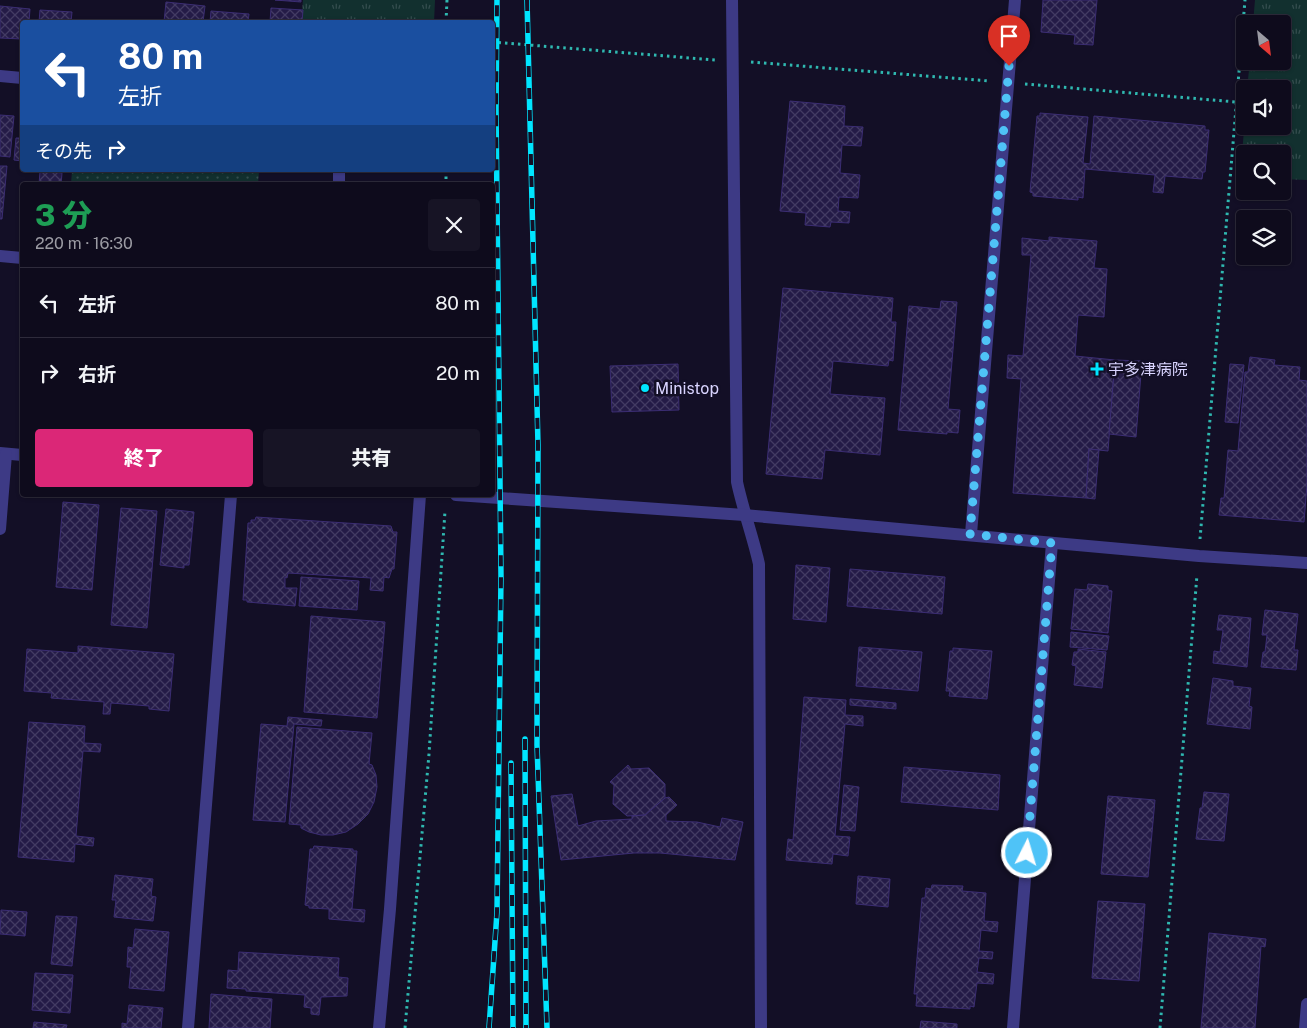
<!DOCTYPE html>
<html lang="ja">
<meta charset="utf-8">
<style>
:root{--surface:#0e0b1c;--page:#171425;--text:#f1f3f6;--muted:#9b9ba3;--line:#2e2b3b;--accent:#db2777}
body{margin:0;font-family:"Public Sans","Noto Sans JP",sans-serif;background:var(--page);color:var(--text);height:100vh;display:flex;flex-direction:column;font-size:19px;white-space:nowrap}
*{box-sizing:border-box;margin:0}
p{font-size:16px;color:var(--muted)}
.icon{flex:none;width:28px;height:28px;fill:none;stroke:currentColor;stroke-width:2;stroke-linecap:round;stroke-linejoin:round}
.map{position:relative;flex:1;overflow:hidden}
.sheet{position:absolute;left:20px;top:182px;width:475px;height:315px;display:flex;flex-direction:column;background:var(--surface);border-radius:5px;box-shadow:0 1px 4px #0004,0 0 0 1px var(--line)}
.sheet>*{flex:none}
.hud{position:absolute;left:20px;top:20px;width:475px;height:152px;border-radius:5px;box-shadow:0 1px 4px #0004,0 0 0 1px var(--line);background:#1a4fa0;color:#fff;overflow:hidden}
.needle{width:32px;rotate:152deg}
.tools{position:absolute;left:1236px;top:15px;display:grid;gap:10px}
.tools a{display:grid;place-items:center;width:55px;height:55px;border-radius:5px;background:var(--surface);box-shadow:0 1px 4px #0004,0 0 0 1px var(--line);font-size:25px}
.pin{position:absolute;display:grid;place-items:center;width:42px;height:42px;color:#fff;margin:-51px -21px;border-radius:50% 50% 50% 0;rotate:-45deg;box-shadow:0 0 5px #0007}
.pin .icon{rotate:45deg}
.me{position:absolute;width:55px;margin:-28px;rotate:5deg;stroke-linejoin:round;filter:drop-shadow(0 0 4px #0008)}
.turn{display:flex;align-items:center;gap:18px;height:105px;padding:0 15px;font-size:22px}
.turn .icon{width:65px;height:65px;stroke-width:2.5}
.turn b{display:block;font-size:35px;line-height:42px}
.then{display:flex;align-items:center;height:48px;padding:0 15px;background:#0003;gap:10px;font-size:19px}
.round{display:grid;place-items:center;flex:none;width:52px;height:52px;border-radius:5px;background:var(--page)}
.headline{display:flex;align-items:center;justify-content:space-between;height:85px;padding:0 15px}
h1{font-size:30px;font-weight:800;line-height:38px;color:#1e9e55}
.action{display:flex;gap:10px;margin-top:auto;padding:10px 15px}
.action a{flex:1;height:58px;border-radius:5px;background:var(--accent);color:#fff;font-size:20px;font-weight:800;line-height:58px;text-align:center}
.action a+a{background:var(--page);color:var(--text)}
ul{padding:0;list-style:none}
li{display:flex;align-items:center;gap:15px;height:70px;padding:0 15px;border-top:1px solid var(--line)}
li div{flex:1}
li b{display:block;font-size:19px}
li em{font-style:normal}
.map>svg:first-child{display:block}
</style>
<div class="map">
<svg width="1307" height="1028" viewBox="0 0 1307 1028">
<defs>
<pattern id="grass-dots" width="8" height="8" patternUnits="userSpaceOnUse" patternTransform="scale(1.25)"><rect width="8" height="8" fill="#12302f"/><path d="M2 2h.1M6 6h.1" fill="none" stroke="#344d4e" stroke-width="1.8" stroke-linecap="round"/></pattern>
<pattern id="park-tufts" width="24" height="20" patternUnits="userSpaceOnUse" patternTransform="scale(1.25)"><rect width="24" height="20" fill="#12302f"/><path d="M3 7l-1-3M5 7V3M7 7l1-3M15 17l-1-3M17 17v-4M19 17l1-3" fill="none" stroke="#344d4e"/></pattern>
<pattern id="building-cross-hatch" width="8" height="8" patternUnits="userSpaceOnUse" patternTransform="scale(1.25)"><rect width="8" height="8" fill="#241b47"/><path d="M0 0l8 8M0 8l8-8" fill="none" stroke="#433b63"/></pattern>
</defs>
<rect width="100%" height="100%" fill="#130f26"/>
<polygon fill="url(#grass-dots)" points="72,170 259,170 258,185 71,185"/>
<g fill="url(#park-tufts)">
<polygon points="303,0 435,0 434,22 301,22"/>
<polygon points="1255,0 1307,0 1307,180 1283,179 1282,154 1245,154 1245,177 1240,177 1245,119 1245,126 1282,126 1282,89 1247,89 1250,61 1282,61 1282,24 1253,24"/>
</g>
<g fill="url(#building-cross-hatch)" stroke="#3b2d73">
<polygon points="275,0 301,0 301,2"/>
<polygon points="1043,0 1097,0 1093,45 1074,44 1075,35 1041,32"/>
<polygon points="166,2 205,6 203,22 164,22"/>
<polygon points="0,6 30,9 29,22 22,22 22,39 0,38"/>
<polygon points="271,8 303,10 302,22 270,22"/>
<polygon points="40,10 72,12 71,22 39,22"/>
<polygon points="211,11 249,14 248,22 210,22"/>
<polygon points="77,20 108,22 77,22"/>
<polygon points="790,101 845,106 844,126 863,127 861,146 842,145 840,173 860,175 858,198 839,197 838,211 850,212 849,223 831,222 830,227 805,225 806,213 780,211"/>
<polygon points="1040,113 1088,117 1083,163 1090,164 1094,116 1205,126 1205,130 1209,130 1205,172 1203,172 1202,179 1165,176 1163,193 1153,192 1155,175 1085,169 1083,198 1078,197 1078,200 1033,196 1033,193 1030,192 1037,116 1040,116"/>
<polygon points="0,115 14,116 10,157 0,156"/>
<polygon points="16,138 22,138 22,161 14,160"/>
<polygon points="0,166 7,166 2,219 0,219"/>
<polygon points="40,171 62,173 61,185 39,185"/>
<polygon points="1049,237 1097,241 1094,268 1107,269 1104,317 1078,315 1075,356 1115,360 1108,451 1089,449 1086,498 1013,493 1021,379 1007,378 1008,355 1023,356 1031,255 1022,255 1022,238 1049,241"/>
<polygon points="783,288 893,298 891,322 896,322 893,361 889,360 888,366 833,361 830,394 885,398 880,455 825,450 822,479 766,474"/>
<polygon points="941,301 957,302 948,409 960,410 958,433 947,432 947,434 898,430 909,306 940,309"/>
<polygon points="1250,357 1275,360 1274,365 1300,367 1299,380 1307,381 1307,485 1304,522 1219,515 1221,498 1224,498 1228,450 1238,451 1245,372 1248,372"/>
<polygon points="1115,360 1142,361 1136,437 1109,434"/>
<polygon points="678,364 679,410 612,412 610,366"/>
<polygon points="1230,364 1244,365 1238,423 1225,422"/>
<polygon points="1089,449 1099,450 1095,499 1086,498"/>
<polygon points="63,502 99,505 92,590 56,587"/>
<polygon points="121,508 157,511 147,628 111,625"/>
<polygon points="166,509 194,512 189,565 184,565 184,568 160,565"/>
<polygon points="256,517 391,526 393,532 397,532 394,569 392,569 389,578 384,577 383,591 370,590 371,578 288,573 287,578 285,577 285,588 297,588 295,606 247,602 247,600 243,600 248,523 251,523 251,520 255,520"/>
<polygon points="796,565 830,568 826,622 793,619"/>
<polygon points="850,569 945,577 942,614 847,606"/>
<polygon points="301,577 359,581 357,610 299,606"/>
<polygon points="1088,584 1108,586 1108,590 1112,591 1108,633 1071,629 1075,589 1087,590"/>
<polygon points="1265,610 1298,614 1294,650 1298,650 1296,670 1261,667 1263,652 1265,652 1267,635 1262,635"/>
<polygon points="1219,615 1251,618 1247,667 1213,663 1214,651 1220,652 1223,630 1217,630"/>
<polygon points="311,616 385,622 377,718 304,712"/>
<polygon points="1071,632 1109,636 1107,650 1070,647"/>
<polygon points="78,646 174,654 169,711 149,709 149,706 111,703 110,714 103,714 104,702 51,698 52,693 24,691 27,649 78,653"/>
<polygon points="859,647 922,652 918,691 856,686"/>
<polygon points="953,648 992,651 987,699 949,696 950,691 946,691 950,651 953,651"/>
<polygon points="1078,649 1106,652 1102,688 1074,685 1076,666 1072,665 1074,652 1078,652"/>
<polygon points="1213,678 1233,681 1233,686 1251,688 1249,706 1252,707 1250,729 1207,724"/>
<polygon points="804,697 846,700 845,715 863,716 863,726 845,724 835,836 850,837 848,856 833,854 832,864 786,860 788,839 793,840"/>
<polygon points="850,699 896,703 896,709 850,705"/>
<polygon points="288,717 322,720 321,726 294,724 285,822 253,820 261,724 287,726"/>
<polygon points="29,722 85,726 84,743 101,744 100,752 83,751 76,836 94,838 93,846 75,844 74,862 18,857"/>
<polygon points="297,727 372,733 369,764 372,765 376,775 377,787 374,802 368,814 358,824 346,832 333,835 321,835 309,832 301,828 301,825 289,824"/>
<polygon points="628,765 631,769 649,768 665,784 665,798 645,815 627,816 613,804 614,785 610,782"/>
<polygon points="904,767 1000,775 998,810 901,802"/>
<polygon points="844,785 859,787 855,831 840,830"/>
<polygon points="1204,792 1229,794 1224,841 1196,839 1200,808 1202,808"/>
<polygon points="572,794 578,826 596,821 632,819 632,816 645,815 665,798 669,797 677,805 666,815 666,821 697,822 720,827 722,818 743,822 735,860 660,853 634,853 561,860 551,796"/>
<polygon points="1108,796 1155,800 1148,877 1101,874"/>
<polygon points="314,846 353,849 353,851 357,851 352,909 365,910 364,922 329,919 329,909 309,908 309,906 305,905 310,849 313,849"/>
<polygon points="115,875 153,879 151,896 156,897 153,921 114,917 116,900 112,900"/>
<polygon points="858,876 890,879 888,907 856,904"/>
<polygon points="932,885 963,886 962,891 986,893 984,921 998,922 997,932 981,930 979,951 993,952 992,959 979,958 977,972 994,974 993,984 977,983 974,1007 970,1006 970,1009 916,1006 917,994 914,994 922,898 925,898 926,888 931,889"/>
<polygon points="1098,901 1145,904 1139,981 1092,978"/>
<polygon points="1,910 27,912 25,936 0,934"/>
<polygon points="56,916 77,917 72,966 51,964"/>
<polygon points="135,929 169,932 164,991 129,988 131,967 127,967 128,947 133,948"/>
<polygon points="1209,933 1266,939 1265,947 1261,946 1255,1028 1201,1028"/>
<polygon points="239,952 339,958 338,977 348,978 347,996 321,997 319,1015 311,1014 311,1008 304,1007 305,995 246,991 246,989 227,988 228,970 238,971"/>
<polygon points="35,973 73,975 70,1013 32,1010"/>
<polygon points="211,994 272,999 270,1028 209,1028"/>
<polygon points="129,1005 163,1008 161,1028 122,1028 122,1023 127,1024"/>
<polygon points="921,1021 957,1024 957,1028 920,1028"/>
<polygon points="34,1022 67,1025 66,1028 33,1028"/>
</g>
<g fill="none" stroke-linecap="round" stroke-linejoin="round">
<g stroke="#2fb8b0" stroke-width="3" stroke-dasharray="2.5 4" stroke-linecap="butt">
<polyline points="446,22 447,0"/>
<polyline points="492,42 715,60"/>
<polyline points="751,62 989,81"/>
<polyline points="1025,84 1236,102"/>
<polyline points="446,170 446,185"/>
<polyline points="1200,539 1245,0"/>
<polyline points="405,1028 429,754 445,511"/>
<polyline points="1160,1028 1197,575"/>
</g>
<g stroke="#3d3a85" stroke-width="12">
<polyline points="0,76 22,78"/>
<polyline points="339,170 339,185"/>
<polyline points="0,256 22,258"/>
<polyline points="971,534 1015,0"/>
<polyline points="188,1028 231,495"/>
<polyline points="379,1028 390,909 420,495"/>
</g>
<g stroke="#3d3a85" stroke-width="12">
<path d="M732 0 737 482C743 510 753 537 759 564L761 1028"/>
<polyline points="0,453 22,455"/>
<polyline points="456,495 744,515 1199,556 1307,563"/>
<polyline points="0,529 6,454"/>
<polyline points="1013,1028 1052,543"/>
<polyline points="1305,1028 1307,1004"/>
</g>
<defs>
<g id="rail">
<polyline points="527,0 538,445 537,745 547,1028"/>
<polyline points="525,739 526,1028"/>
<polyline points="511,763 513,1028"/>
<polyline points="489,1028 497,912 501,576 496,109 497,0"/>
</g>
</defs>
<use href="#rail" stroke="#00e5ff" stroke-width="5.5"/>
<use href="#rail" stroke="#130f26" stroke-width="4" stroke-dasharray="11" stroke-linecap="butt"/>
</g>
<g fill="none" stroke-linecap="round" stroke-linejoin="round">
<polyline stroke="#4fc3f7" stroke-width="9" stroke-dasharray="0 16.2" points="1009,66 970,534 1052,543 1027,853"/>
</g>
<g fill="#00e5ff" stroke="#130f26" stroke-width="2">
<path d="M1094.5 361.5h5v5h5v5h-5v5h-5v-5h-5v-5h5z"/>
<circle cx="645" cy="388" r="5"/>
</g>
<g text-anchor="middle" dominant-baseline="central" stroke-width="5" stroke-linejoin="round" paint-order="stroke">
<g font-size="16" fill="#d9d4ff" stroke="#130f26" text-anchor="start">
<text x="1108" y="369">宇多津病院</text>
<text x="655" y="388">Ministop</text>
</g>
</g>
</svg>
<div class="tools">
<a><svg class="needle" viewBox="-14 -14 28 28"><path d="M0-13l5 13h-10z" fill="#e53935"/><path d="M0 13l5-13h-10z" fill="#9b9ba3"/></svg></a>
<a><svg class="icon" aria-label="sound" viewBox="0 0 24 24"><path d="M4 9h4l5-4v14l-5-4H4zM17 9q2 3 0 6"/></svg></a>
<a><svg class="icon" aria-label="search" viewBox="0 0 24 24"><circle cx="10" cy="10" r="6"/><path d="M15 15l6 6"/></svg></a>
<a><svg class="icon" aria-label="layers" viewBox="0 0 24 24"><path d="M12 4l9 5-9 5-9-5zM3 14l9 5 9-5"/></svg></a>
</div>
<div class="pin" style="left:1009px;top:66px;background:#d93025"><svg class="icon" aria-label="arrive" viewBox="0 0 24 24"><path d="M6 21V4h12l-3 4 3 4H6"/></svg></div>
<svg class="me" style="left:1027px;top:853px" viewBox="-20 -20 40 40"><circle r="17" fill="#4fc3f7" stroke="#fff" stroke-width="3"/><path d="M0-11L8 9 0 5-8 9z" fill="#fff"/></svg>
<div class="hud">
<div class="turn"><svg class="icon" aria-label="left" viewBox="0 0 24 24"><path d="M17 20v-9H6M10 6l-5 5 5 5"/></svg><div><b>80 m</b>左折</div></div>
<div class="then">その先<svg class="icon" aria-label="right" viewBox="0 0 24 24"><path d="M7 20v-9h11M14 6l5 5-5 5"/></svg></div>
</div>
<section class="sheet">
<div class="headline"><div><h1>3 分</h1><p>220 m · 16:30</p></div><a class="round"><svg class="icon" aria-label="close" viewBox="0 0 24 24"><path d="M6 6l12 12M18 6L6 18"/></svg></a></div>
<ul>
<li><svg class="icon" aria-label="left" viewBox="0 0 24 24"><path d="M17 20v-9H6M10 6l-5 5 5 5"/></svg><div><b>左折</b></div><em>80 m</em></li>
<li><svg class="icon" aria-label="right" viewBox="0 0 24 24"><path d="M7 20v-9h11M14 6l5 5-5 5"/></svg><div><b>右折</b></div><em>20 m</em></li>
</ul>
<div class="action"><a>終了</a><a>共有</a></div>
</section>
</div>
